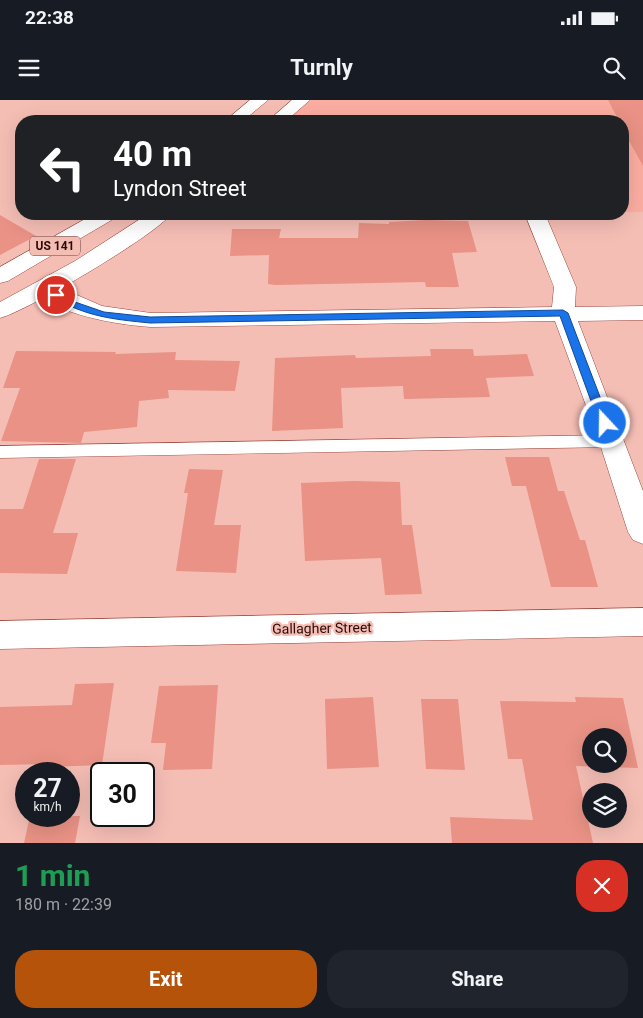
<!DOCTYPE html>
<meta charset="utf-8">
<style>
:root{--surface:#171b24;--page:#20242c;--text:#f1f3f6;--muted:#9ea1a6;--accent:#b45309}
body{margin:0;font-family:Roboto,sans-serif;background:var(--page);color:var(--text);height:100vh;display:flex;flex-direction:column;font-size:19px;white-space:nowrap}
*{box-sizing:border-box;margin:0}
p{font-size:16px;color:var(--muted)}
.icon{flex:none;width:28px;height:28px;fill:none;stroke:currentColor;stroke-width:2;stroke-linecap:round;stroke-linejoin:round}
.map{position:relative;height:743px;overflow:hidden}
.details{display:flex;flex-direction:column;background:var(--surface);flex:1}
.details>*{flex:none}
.guide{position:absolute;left:15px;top:15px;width:614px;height:105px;border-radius:20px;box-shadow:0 5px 20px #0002;background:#202124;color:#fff;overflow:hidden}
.controls{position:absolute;left:582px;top:628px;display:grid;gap:10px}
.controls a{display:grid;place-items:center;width:45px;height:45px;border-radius:50%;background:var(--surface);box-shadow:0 5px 20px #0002;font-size:25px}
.speed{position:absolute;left:15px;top:662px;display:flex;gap:10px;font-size:25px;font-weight:700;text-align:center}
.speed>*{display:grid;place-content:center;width:65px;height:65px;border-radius:50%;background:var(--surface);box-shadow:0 5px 20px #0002;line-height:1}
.speed small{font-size:12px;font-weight:400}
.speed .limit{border:2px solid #111;border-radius:8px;background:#fff;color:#111}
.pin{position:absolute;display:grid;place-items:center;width:42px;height:42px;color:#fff;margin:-21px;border:2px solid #fff;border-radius:50%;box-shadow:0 1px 5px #0007}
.me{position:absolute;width:55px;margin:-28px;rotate:339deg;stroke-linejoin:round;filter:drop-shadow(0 0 4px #0008)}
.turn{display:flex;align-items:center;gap:18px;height:105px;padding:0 15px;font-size:22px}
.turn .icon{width:65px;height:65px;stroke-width:2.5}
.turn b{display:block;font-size:35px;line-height:42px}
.round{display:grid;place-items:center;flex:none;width:52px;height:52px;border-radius:20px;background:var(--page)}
.overview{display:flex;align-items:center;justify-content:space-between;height:85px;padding:0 15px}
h1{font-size:30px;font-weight:700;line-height:38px;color:#1e9e55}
.action{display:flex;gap:10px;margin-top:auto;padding:10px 15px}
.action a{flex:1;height:58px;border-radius:20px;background:var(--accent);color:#fff;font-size:20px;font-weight:700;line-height:58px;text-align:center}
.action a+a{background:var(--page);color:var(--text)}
.status{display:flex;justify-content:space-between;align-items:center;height:35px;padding:0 25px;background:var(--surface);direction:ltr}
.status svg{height:14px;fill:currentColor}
header{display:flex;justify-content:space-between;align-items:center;height:65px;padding:0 15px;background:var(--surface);font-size:22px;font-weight:700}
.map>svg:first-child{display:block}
</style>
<div class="status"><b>22:38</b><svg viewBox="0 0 49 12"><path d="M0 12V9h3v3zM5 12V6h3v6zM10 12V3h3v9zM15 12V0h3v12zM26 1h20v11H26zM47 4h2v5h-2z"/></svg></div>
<header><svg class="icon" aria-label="menu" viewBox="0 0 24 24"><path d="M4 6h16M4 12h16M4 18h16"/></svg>Turnly<svg class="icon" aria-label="search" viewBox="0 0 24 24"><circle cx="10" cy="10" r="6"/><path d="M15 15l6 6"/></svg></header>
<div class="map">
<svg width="643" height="743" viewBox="0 0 643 743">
<rect width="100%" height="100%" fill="#f5beb5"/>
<polygon fill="#fcada1" points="302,0 643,0 643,112 623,112 622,21 276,21"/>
<g fill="#e99285" fill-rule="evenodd">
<polygon points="608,0 643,0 643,66 622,28 622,21 619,21"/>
<polygon points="0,115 36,136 0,155"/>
<polygon points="426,120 468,121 477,152 452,153 459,187 426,187 425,182 275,185 268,184 269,155 230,156 232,129 281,129 279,138 358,138 359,123 389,124 389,122"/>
<polygon points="430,249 473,249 474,256 527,254 534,276 486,278 490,297 404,299 403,286 341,288 343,328 272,331 275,258 355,255 356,258 431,256"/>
<polygon points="16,251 116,252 115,254 176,252 175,260 240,261 235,291 168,290 169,298 139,301 137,327 84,332 81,343 1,341 20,288 3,288"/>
<polygon points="505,357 549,357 558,391 564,391 580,440 585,440 598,487 551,487 526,386 512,386"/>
<polygon points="39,359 76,359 53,433 78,433 67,474 0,473 0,409 23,409"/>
<polygon points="189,369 223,370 214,425 241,425 236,473 176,471 188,393 184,393"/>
<polygon points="353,381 400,382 402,425 412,425 422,494 385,495 381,458 305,461 301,383"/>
<polygon points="114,583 102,665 47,667 47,664 0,665 0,607 72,605 75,584"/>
<polygon points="218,585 212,669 163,670 166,643 151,643 159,586"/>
<polygon points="373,597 379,667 327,669 325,599"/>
<path d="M575 597 623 598 638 668 576 666 593 743H452L450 717 533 720 522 659H508L500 601 576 602ZM591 636H619V664H591Z"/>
<polygon points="421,599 458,599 465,670 426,669"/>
<polygon points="30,716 80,716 75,743 24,743"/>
</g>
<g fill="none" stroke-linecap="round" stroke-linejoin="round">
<defs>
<g id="service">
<polygon points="154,114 394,114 388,118 159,119 155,118"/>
<polygon points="612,335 618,337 620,341 618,345 612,347 0,358 0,346"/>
</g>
<g id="minor">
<path d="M525 114H545L576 187 575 207 643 206V220L578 221 643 391V444L633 440 628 432 599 341 555 221 151 227C120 225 52 215 34 188L37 183 45 181 102 206 151 213 552 207 554 187Z"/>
<polygon points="643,508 643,536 0,549 0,521"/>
</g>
<g id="primary">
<polygon points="250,0 268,0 243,21 225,21"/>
<polygon points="292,0 310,0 286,21 268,21"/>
<polygon points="94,114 118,114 115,118 8,181 0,183 0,167"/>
<path d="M148 114H171C156 135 27 211 0 218V202L75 161Z"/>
</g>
</defs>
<use href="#service" stroke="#98483e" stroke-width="1"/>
<use href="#minor" stroke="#98483e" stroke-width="1"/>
<use href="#primary" stroke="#98483e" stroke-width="1"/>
<use href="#service" fill="#fff" fill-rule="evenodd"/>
<use href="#minor" fill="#fff" fill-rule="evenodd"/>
<use href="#primary" fill="#fff" fill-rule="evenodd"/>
</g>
<path fill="#1a73e8" stroke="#114b97" d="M56 192 75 202 104 212 150 217 563 210 568 213 610 323 605 327 599 323 560 216 150 223C111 219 88 217 52 197L51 195Z"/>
<g text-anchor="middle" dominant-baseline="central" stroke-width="4.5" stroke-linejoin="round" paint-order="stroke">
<rect fill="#f5beb5" stroke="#68413c" stroke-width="1" x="30" y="136.5" width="50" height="19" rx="4"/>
<g font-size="12" font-weight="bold" fill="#2b0b08">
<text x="55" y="146">US 141</text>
</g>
<g font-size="14" fill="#2b0b08" stroke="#f5beb5">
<text transform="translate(322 528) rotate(-1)">Gallagher Street</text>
</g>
</g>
</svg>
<div class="controls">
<a><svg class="icon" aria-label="search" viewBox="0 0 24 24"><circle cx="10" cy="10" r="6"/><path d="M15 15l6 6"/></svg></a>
<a><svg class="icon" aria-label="layers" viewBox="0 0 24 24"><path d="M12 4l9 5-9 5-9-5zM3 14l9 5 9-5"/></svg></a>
</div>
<div class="speed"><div>27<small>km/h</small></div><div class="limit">30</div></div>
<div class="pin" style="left:56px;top:195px;background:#d93025"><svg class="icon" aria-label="arrive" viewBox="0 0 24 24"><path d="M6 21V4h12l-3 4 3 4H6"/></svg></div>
<svg class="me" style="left:605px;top:323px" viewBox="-20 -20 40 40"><circle r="17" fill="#1a73e8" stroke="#fff" stroke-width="3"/><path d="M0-11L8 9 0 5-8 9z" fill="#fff"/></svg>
<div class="guide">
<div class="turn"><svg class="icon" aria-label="left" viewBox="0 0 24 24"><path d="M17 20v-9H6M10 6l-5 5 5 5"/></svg><div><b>40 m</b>Lyndon Street</div></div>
</div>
</div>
<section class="details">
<div class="overview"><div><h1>1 min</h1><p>180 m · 22:39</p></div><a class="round" style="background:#d93025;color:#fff"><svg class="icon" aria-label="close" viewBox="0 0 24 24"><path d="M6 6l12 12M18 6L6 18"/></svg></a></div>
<div class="action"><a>Exit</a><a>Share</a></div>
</section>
